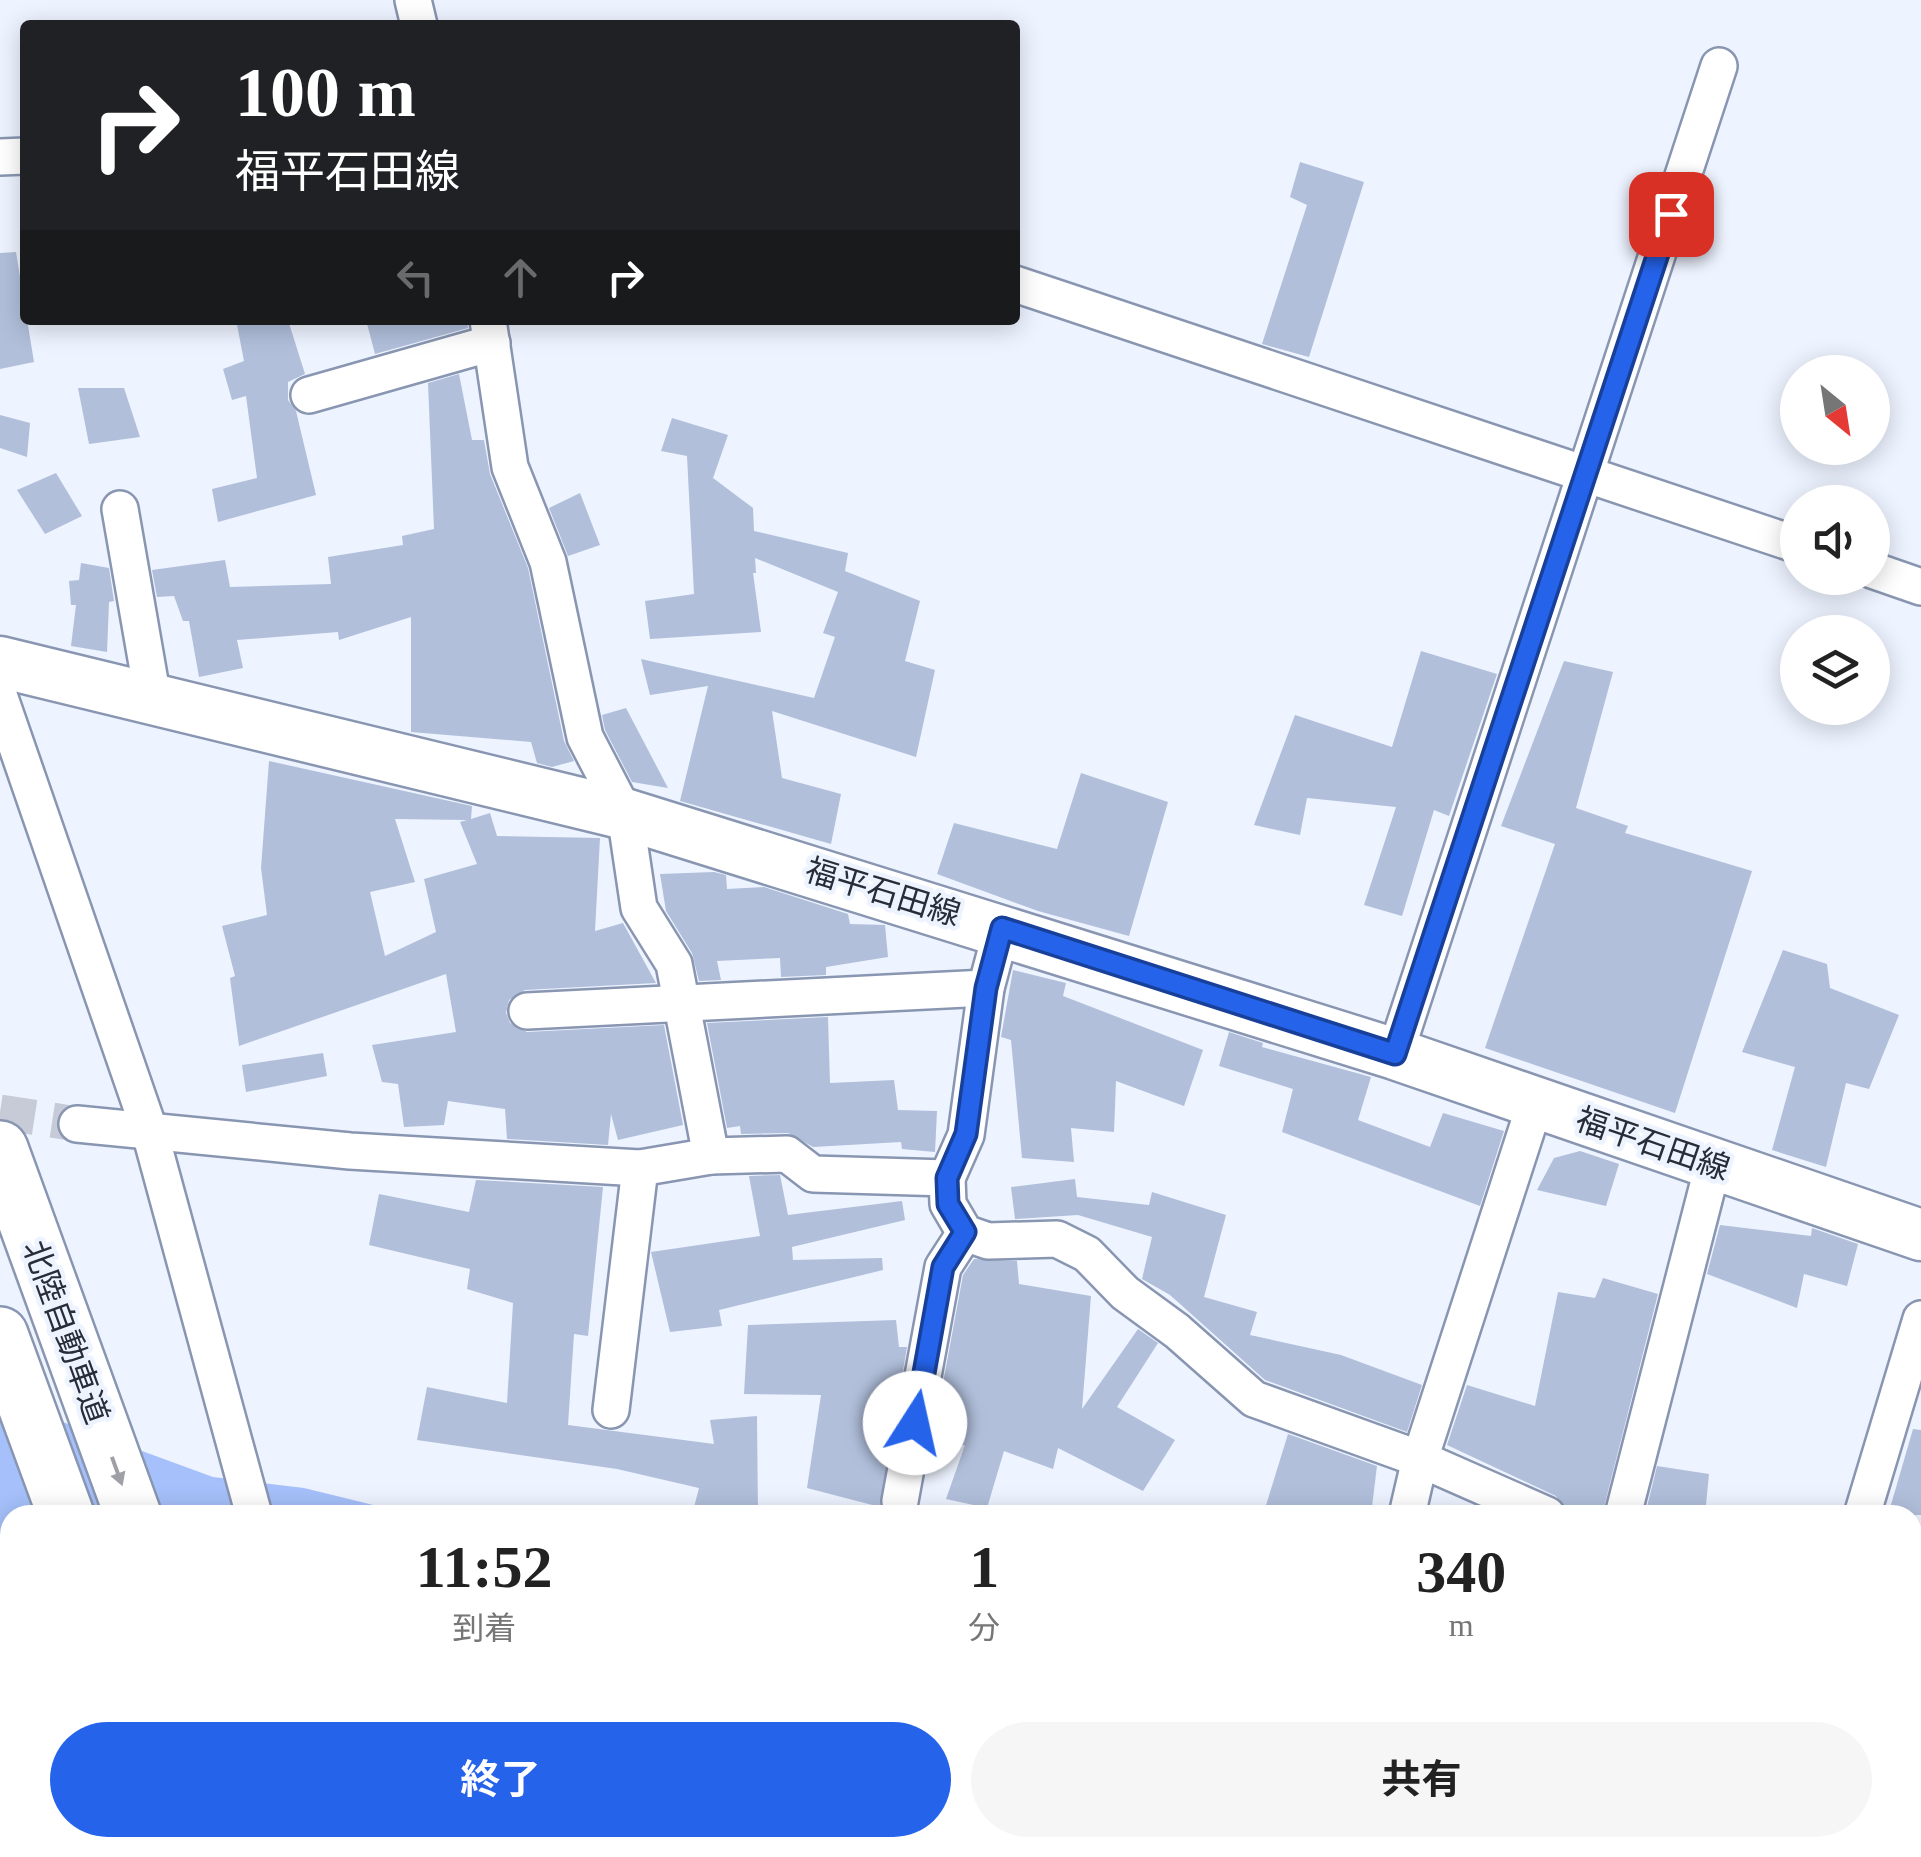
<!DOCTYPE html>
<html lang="ja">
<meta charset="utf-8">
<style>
:root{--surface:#fff;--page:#f6f6f6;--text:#222;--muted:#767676;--accent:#2563eb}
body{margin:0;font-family:"Times New Roman","Noto Sans JP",serif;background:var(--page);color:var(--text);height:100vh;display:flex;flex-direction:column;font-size:38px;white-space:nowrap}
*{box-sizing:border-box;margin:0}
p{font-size:32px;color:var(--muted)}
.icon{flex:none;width:55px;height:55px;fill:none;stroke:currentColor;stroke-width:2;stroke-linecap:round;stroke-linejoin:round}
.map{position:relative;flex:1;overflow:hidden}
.panel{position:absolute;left:0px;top:1505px;width:1922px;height:352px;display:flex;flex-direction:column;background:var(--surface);border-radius:30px 30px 0 0;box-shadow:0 5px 25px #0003}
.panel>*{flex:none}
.guide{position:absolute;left:20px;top:20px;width:1000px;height:305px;border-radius:10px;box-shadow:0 5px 25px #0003;background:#202124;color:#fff;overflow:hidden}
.needle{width:65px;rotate:150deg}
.fabs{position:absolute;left:1780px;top:355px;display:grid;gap:20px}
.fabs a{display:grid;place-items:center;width:110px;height:110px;border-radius:50%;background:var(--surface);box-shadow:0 5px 25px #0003;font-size:50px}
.pin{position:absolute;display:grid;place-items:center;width:85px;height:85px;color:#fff;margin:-42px;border-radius:20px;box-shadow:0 5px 15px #0006}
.me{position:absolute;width:110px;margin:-55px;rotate:10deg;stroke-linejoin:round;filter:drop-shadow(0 0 8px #0008)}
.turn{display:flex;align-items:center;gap:35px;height:210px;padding:0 50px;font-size:45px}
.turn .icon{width:130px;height:130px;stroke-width:2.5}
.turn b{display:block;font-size:70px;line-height:85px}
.lanes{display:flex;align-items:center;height:95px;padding:0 50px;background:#0003;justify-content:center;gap:50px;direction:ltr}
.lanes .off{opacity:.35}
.eta{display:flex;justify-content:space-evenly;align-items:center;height:170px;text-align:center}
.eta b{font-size:60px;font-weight:700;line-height:70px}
.primary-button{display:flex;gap:20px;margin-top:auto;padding:20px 50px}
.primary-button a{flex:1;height:115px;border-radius:60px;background:var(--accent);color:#fff;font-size:40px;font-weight:700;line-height:115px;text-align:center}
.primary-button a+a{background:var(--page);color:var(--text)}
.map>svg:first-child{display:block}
</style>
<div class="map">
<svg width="1921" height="1857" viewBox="0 0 1921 1857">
<rect width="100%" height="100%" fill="#edf3ff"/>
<polygon fill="#a5c0fa" points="0,1399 213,1477 304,1488 414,1515 10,1515 10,1848 1683,1848 1696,1857 0,1857"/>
<g fill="#b1bfdb" fill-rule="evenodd">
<polygon points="1300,162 1364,182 1309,357 1262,344 1307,205 1290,197"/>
<polygon points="16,252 34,362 0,369 0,253"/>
<polygon points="256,320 288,320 305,374 288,382 288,400 296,411 316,495 218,522 212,489 257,478 246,396 232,400 223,369 244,361 237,325"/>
<polygon points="366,320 467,320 468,328 375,354"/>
<polygon points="459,374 472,440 484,440 490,474 528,568 564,741 574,761 552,767 537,763 531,742 411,732 411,617 339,640 338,632 237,640 243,668 199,677 189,621 183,621 174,596 157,597 152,570 225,560 230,587 331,584 328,557 403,545 402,536 434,529 428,383"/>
<polygon points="78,388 124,388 140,437 89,444"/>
<polygon points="0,415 30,423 27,457 0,448"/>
<polygon points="672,418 728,435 713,478 753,508 754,531 848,553 845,571 920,601 905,661 935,670 916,757 772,711 782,778 841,794 831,844 680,801 708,686 650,695 641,659 814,698 835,637 823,633 838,592 755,558 756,573 753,573 761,632 650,639 645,601 694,594 687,456 661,451"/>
<polygon points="56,473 82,516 45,534 17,490"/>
<polygon points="580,493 600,545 568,556 549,508"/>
<polygon points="81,563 109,568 114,601 109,602 107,652 71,646 76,605 71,605 69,581 79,580"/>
<polygon points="1421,651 1497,674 1449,816 1434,810 1402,916 1364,905 1396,807 1307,798 1300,835 1254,825 1295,715 1392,747"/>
<polygon points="1564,661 1613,672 1576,808 1628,826 1625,833 1752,871 1675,1113 1485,1048 1555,844 1501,826"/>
<polygon points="626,708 668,788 632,782 605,730 602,715"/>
<path d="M269 761 472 806 471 819 490 813 497 836 600 838 595 931 623 923 656 983 525 990 509 1000 506 1013 510 1023 527 1032 664 1025 683 1125 618 1140 611 1114 608 1145 507 1139 505 1109 448 1101 444 1125 404 1127 398 1084 382 1082 372 1045 456 1032 446 974 239 1046 230 978 235 976 222 926 267 915 261 868ZM395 819 467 820 460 822 477 864 424 879 436 932 385 956 370 892 415 882Z"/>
<polygon points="1081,773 1168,802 1129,936 1038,911 937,874 954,823 1057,849"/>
<polygon points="714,872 726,875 727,889 764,887 848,914 850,924 885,925 888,957 826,967 826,975 781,977 780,958 717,961 721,980 699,981 692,953 666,911 660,874"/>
<polygon points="1783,950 1827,964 1830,988 1899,1015 1869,1089 1846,1083 1826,1167 1772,1150 1795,1067 1742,1052"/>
<polygon points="1013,970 1066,983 1063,996 1203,1050 1184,1106 1116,1081 1114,1132 1071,1128 1074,1162 1022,1158 1011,1040 1001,1037"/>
<polygon points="828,1017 830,1083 894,1080 898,1110 937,1111 935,1152 902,1149 901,1142 813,1147 788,1133 741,1134 740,1126 727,1128 707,1023"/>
<polygon points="1229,1032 1263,1043 1262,1047 1371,1077 1358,1120 1430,1147 1443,1113 1504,1131 1480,1206 1282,1132 1293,1089 1219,1066"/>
<polygon points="323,1053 327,1076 246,1092 242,1065"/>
<polygon points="1580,1151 1619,1164 1606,1206 1537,1190 1554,1158"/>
<polygon points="780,1175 788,1215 902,1201 905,1220 792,1247 793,1260 882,1258 883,1270 719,1310 722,1326 670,1332 651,1252 760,1236 749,1176"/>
<polygon points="1075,1179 1077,1197 1149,1205 1152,1192 1226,1215 1204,1297 1257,1312 1250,1335 1341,1355 1422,1385 1407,1432 1265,1380 1170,1295 1142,1279 1152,1237 1078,1215 1015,1219 1011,1187"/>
<polygon points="476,1180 603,1187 588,1336 574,1334 568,1425 714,1444 710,1420 757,1416 758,1515 692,1515 699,1488 617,1469 417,1440 427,1387 507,1403 513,1303 467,1289 470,1269 369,1245 379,1194 469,1212"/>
<polygon points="1720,1225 1811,1236 1812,1228 1858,1244 1847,1286 1804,1274 1797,1308 1707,1274"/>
<polygon points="974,1259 1017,1261 1019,1284 1091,1296 1082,1409 1138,1329 1158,1343 1117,1407 1175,1440 1143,1491 1058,1448 1053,1469 1004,1451 987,1508 946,1499 965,1445 931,1448 963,1275"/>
<polygon points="1603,1278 1658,1294 1602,1515 1568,1515 1556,1496 1447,1445 1467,1385 1535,1406 1558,1292 1595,1298"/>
<polygon points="896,1320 899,1347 907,1347 880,1507 807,1488 821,1395 744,1394 748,1325"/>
<polygon points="1913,1429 1921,1430 1921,1515 1888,1515"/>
<polygon points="1288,1434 1377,1466 1371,1515 1263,1515"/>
<polygon points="1657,1466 1709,1474 1705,1515 1645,1515"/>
</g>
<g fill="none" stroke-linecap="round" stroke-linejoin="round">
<polyline stroke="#c6cbd7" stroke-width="35" stroke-dasharray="35 18" stroke-linecap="butt" points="0,1112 77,1124"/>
<defs>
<g id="street">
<polyline points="413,0 419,25"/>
<polyline points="0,157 25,156"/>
<polyline points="1015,284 1798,545"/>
<polyline points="488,320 510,467 548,562 585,737 625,814 639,908 674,964 711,1156"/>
<polyline points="309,395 492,343"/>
<polyline points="120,509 153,699"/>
<polyline points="1872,570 1921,587"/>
<polyline points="0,698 149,1129 254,1515"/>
<polyline points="1002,928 986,988 966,1135 947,1178 948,1204 965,1233 988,1241 1057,1239 1087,1254 1125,1293 1177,1331 1254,1399 1420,1459 1407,1515"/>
<polyline points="527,1011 986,988"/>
<polyline points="1395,1054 1719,66"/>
<polyline points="1535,1104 1420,1459 1547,1515"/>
<polyline points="77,1124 350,1151 640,1168 711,1156 787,1154 813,1174 947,1178"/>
<polyline points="611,1410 640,1168"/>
<polyline points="900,1501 943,1267 965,1233"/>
<polyline points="1623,1515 1713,1165"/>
<polyline points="1862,1515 1921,1319"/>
<polyline points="1912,1832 1921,1841"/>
<polyline points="354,1848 357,1857"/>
<polyline points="956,1848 970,1857"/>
<polyline points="1502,1848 1511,1857"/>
</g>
<polyline id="secondary" points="0,662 625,814 1395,1054 1921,1235"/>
<g id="highway">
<polyline points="0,1149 133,1515"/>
<polyline points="0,1335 66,1515"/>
<polyline points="190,1848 193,1857"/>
<polyline points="256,1848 259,1857"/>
</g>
</defs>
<use href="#street" stroke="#8996b1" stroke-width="40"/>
<use href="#secondary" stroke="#8996b1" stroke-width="55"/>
<use href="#highway" stroke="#8996b1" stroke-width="60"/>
<use href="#street" stroke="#fff" stroke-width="35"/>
<use href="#secondary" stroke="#fff" stroke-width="50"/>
<use href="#highway" stroke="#fff" stroke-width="55"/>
</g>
<defs><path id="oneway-solid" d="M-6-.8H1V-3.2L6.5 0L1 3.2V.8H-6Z" transform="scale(2.5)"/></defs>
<use fill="#9ea0a5" href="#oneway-solid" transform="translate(117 1471) rotate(70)"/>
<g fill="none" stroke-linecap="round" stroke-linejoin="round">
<defs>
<polyline id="route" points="915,1423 943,1267 965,1232 948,1204 947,1178 966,1134 986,988 1002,928 1395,1054 1671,214"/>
</defs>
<use href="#route" stroke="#184099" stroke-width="25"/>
<use href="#route" stroke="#2563eb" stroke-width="18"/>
</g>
<g text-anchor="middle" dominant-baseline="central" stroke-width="9" stroke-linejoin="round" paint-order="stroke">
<g font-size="32" fill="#282d38" stroke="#edf3ff">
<text transform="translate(883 892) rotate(17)">福平石田線</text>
<text transform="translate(1653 1144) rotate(19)">福平石田線</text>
<text transform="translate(66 1332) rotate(70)">北陸自動車道</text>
</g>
</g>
</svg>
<div class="fabs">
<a><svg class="needle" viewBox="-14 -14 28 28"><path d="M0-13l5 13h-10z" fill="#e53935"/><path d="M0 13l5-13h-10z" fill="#767676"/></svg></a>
<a><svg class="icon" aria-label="sound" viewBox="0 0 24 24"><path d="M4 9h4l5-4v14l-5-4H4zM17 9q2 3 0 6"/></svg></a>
<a><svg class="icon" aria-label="layers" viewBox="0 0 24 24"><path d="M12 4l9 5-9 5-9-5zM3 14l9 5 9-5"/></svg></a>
</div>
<div class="pin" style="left:1671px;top:214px;background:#d93025"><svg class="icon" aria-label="arrive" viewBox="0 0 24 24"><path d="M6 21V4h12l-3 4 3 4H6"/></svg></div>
<svg class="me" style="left:915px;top:1423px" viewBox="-20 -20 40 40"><circle r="19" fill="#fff"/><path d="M0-13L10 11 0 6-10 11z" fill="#2563eb"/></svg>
<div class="guide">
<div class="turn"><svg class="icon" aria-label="right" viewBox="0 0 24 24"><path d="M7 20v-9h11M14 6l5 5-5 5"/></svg><div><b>100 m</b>福平石田線</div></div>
<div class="lanes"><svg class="icon off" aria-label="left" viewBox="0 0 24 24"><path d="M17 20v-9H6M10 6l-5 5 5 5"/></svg><svg class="icon off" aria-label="ahead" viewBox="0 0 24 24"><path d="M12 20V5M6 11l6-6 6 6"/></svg><svg class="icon" aria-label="right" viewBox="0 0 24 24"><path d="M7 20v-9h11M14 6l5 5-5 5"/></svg></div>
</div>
<section class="panel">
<div class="eta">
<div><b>11:52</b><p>到着</p></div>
<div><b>1</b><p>分</p></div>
<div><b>340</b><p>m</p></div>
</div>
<div class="primary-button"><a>終了</a><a>共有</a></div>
</section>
</div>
